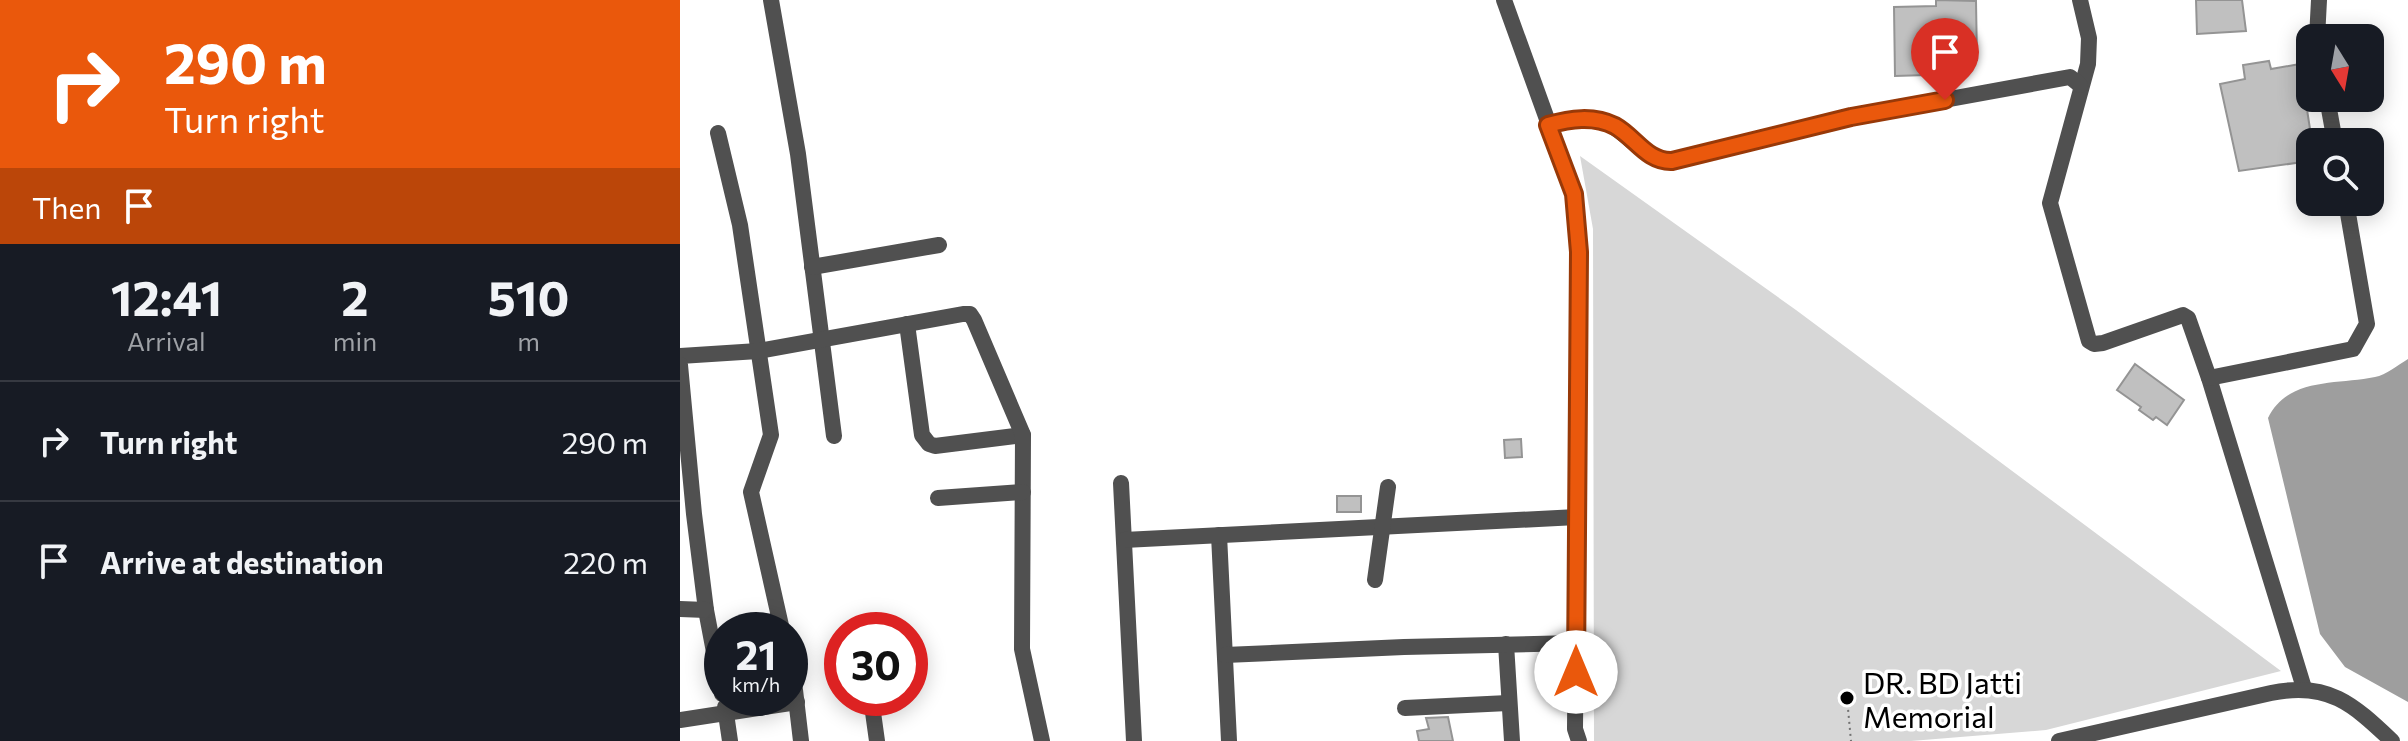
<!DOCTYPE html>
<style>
:root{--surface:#171b24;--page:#20242c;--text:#f1f3f6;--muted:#9ea1a6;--line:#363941}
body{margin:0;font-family:Commissioner,sans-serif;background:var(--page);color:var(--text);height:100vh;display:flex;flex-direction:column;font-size:30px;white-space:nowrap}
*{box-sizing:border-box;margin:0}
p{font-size:26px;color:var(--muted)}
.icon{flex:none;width:44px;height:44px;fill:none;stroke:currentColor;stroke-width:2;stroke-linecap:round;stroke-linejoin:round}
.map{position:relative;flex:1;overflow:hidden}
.sheet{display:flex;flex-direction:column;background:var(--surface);width:680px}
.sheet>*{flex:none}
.top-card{background:#ea580c;color:#fff;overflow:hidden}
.needle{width:52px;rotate:169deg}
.fabs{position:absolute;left:1616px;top:24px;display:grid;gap:16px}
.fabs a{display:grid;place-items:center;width:88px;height:88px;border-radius:16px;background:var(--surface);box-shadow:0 4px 20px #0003;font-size:40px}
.speed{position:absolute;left:24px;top:612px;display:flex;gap:16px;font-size:40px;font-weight:700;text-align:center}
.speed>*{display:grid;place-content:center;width:104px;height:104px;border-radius:50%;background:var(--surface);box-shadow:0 4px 20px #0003;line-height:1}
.speed small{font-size:20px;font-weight:400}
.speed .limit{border:12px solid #d22;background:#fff;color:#111}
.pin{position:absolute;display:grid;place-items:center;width:68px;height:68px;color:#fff;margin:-82px -34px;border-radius:50% 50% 50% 0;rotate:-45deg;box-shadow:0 0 8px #0007}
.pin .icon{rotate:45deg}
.me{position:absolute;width:88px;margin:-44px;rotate:0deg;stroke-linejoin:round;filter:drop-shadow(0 0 6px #0008)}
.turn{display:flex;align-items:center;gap:28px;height:168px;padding:0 32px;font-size:36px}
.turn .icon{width:104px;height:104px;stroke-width:2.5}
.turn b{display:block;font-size:56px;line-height:68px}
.then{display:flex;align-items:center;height:76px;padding:0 32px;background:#0003;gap:16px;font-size:30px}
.eta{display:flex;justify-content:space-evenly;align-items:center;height:136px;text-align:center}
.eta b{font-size:48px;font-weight:700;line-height:56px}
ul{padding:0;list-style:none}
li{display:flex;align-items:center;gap:24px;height:120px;padding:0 32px;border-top:2px solid var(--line)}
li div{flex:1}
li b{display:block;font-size:30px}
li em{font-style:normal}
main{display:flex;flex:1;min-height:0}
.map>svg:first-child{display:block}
</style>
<main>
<section class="sheet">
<div class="top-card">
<div class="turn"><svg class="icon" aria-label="right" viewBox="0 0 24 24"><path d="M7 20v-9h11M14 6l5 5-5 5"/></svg><div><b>290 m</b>Turn right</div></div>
<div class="then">Then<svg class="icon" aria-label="arrive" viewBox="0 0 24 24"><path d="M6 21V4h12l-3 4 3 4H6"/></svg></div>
</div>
<div class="eta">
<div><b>12:41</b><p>Arrival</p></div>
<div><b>2</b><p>min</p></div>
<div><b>510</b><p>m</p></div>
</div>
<ul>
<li><svg class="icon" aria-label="right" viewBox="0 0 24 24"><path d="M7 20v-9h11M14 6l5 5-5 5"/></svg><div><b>Turn right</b></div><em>290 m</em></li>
<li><svg class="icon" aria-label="arrive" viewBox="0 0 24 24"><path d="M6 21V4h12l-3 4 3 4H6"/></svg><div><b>Arrive at destination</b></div><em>220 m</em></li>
</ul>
</section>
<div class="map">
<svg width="1728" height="741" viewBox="0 0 1728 741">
<rect width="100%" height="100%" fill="#fff"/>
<polygon fill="#d7d7d7" points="900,156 1116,310 1601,671 1366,730 1231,741 914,741 913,229"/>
<path fill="#9e9e9e" d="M1728 359V702L1665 667 1640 634 1588 418C1608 377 1656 385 1695 377 1706 375 1718 365 1728 359Z"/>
<g fill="#c0c0c0" stroke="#949494" stroke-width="2">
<polygon points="1256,0 1296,1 1297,60 1280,60 1280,56 1246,57 1247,75 1215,76 1214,7 1256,6"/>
<polygon points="1516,0 1562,0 1566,31 1517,34"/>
<polygon points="1589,61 1591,69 1620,64 1632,142 1630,142 1630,161 1559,171 1540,84 1565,79 1563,65"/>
<polygon points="1455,364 1504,400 1487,425 1476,417 1473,420 1459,410 1461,407 1437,390"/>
<polygon points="841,439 842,457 825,458 824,440"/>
<rect x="657" y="496" width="24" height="16"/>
<polygon points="768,717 773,741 739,741 737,731 749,729 746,718"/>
</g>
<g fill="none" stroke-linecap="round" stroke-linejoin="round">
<polyline stroke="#727272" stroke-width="2" stroke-dasharray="2 4" stroke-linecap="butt" points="1167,698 1171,741"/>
<g stroke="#505050" stroke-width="16">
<polyline points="91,0 118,154 154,436"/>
<polyline points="824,0 894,194 899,252 895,729 899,741"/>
<polyline points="1400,0 1409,38 1408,64 1370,203 1409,341 1414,344 1423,343 1503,315 1508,318 1529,378 1624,688"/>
<polyline points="1637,38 1639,0"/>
<polyline points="1647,98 1655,142"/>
<path d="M868 125C883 121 898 117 913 119 944 123 961 162 992 161L1171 117 1390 77 1400 85"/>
<polyline points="38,133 60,225 91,435 71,492 102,630"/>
<polyline points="132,267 259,245"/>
<polyline points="227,324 242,435 249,444 255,446 343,435"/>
<polyline points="0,356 78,351 283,314 290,314 294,320 343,435 342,649 362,741"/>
<polyline points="0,365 14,514 26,610 42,694"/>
<polyline points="1529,378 1673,349 1687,324 1666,202"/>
<polyline points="441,483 454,741"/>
<polyline points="258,498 343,492"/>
<polyline points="539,535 549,741"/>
<polyline points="444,540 897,517"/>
<polyline points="695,580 708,487"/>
<polyline points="0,609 26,610"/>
<polyline points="826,644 832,741"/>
<polyline points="545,655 724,647 896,643"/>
<polyline points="110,667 115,690 121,741"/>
<polyline points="191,698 197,741"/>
<polyline points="45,707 50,741"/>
<polyline points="725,708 828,703"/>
<polyline points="0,720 117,702"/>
<path d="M1379 741 1591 693C1648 681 1673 704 1712 741"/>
</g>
</g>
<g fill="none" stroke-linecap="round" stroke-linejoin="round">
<defs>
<path id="route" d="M896 672 899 252 894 194 868 125C890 119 913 115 935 126 955 137 967 162 992 161L1171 117 1265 100"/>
</defs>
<use href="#route" stroke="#983908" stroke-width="20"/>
<use href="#route" stroke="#ea580c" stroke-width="14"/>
</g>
<circle fill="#000" stroke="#fff" stroke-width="3" cx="1167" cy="698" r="8"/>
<g text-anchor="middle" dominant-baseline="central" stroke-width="7" stroke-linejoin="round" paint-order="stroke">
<g font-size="30" fill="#000" stroke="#fff" text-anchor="start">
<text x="1183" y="681">DR. BD Jatti<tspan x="1183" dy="34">Memorial</tspan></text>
</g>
</g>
</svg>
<div class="fabs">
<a><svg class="needle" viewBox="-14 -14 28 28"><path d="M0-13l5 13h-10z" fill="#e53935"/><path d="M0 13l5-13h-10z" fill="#9ea1a6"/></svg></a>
<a><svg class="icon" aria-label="search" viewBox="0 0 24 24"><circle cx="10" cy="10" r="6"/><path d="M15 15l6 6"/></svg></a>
</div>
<div class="speed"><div>21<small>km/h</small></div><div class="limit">30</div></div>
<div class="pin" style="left:1265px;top:100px;background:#d93025"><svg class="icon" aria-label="arrive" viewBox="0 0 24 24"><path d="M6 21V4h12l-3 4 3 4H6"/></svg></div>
<svg class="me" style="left:896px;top:672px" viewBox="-20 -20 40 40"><circle r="19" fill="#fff"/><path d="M0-13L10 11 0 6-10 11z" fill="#ea580c"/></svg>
</div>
</main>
